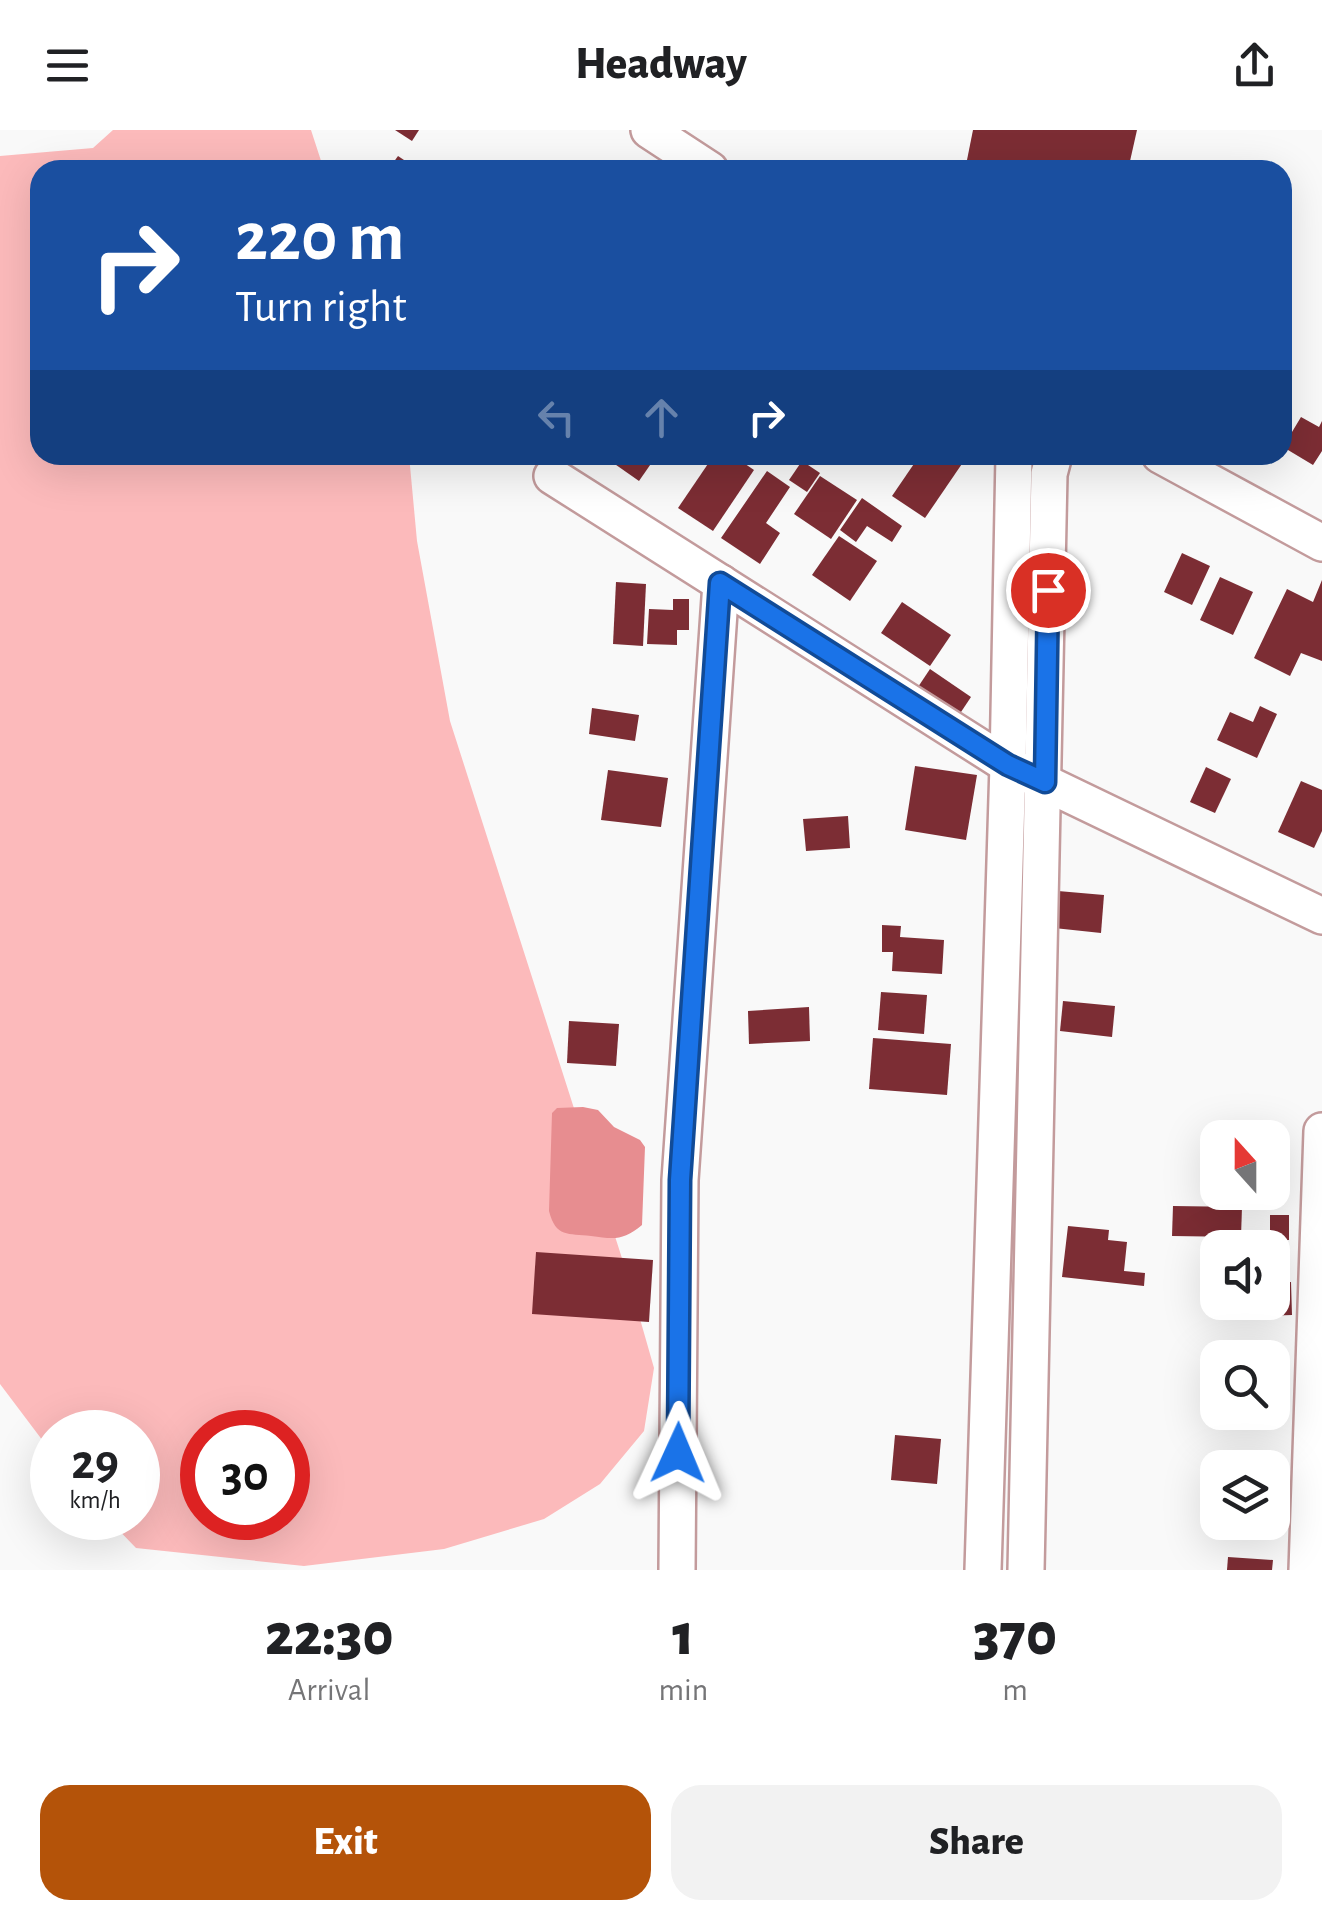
<!DOCTYPE html>
<style>
:root{--surface:#fff;--page:#f2f2f2;--text:#202124;--muted:#757577;--accent:#b45309}
body{margin:0;font-family:"Alegreya Sans",sans-serif;background:var(--page);color:var(--text);height:100vh;display:flex;flex-direction:column;font-size:38px;white-space:nowrap}
*{box-sizing:border-box;margin:0}
p{font-size:32px;color:var(--muted)}
.icon{flex:none;width:55px;height:55px;fill:none;stroke:currentColor;stroke-width:2;stroke-linecap:round;stroke-linejoin:round}
.map{position:relative;height:1440px;overflow:hidden}
.side{display:flex;flex-direction:column;background:var(--surface);flex:1}
.side>*{flex:none}
.banner{position:absolute;left:30px;top:30px;width:1262px;height:305px;border-radius:30px;box-shadow:0 10px 40px #0002;background:#1a4fa0;color:#fff;overflow:hidden}
.needle{width:65px;rotate:339deg}
.controls{position:absolute;left:1200px;top:990px;display:grid;gap:20px}
.controls a{display:grid;place-items:center;width:90px;height:90px;border-radius:20px;background:var(--surface);box-shadow:0 10px 40px #0002;font-size:50px}
.speed{position:absolute;left:30px;top:1280px;display:flex;gap:20px;font-size:50px;font-weight:700;text-align:center}
.speed>*{display:grid;place-content:center;width:130px;height:130px;border-radius:50%;background:var(--surface);box-shadow:0 10px 40px #0002;line-height:1}
.speed small{font-size:25px;font-weight:400}
.speed .limit{border:15px solid #d22;background:#fff;color:#111}
.pin{position:absolute;display:grid;place-items:center;width:85px;height:85px;color:#fff;margin:-42px;border:5px solid #fff;border-radius:50%;box-shadow:0 2px 10px #0007}
.me{position:absolute;width:110px;margin:-55px;rotate:1deg;stroke-linejoin:round;filter:drop-shadow(0 0 8px #0008)}
.turn{display:flex;align-items:center;gap:35px;height:210px;padding:0 40px;font-size:45px}
.turn .icon{width:130px;height:130px;stroke-width:2.5}
.turn b{display:block;font-size:70px;line-height:85px}
.lanes{display:flex;align-items:center;height:95px;padding:0 40px;background:#0003;justify-content:center;gap:50px;direction:ltr}
.lanes .off{opacity:.35}
.eta{display:flex;justify-content:space-evenly;align-items:center;height:170px;text-align:center}
.eta b{font-size:60px;font-weight:800;line-height:70px}
.cta{display:flex;gap:20px;margin-top:auto;padding:20px 40px}
.cta a{flex:1;height:115px;border-radius:30px;background:var(--accent);color:#fff;font-size:40px;font-weight:800;line-height:115px;text-align:center}
.cta a+a{background:var(--page);color:var(--text)}
header{display:flex;justify-content:space-between;align-items:center;height:130px;padding:0 40px;background:var(--surface);font-size:45px;font-weight:800}
.map>svg:first-child{display:block}
</style>
<header><svg class="icon" aria-label="menu" viewBox="0 0 24 24"><path d="M4 6h16M4 12h16M4 18h16"/></svg>Headway<svg class="icon" aria-label="share" viewBox="0 0 24 24"><path d="M12 15V3M7 8l5-5 5 5M5 13v7h14v-7"/></svg></header>
<div class="map">
<svg width="1322" height="1440" viewBox="0 0 1322 1440">
<rect width="100%" height="100%" fill="#f9f9f9"/>
<path fill="#fcbabb" fill-rule="evenodd" d="M113 0H311L324 40H40V325H409L417 411 450 591 628 1147 654 1238 644 1301 600 1354 544 1389 444 1419 304 1436 136 1418 107 1388H138V1302H52V1323L0 1254V26L93 18ZM202 1302H288V1388H202Z"/>
<path fill="#e78d90" d="M583 977 598 980 614 997 640 1010 645 1017 642 1095C623 1111 614 1109 591 1106 568 1103 556 1108 549 1081L552 983 557 978Z"/>
<g fill="#7c2d34">
<polygon points="395,0 419,0 412,11"/>
<polygon points="973,0 1137,0 1128,40 1015,40 967,30"/>
<polygon points="398,26 419,40 388,40"/>
<polygon points="1301,287 1319,297 1322,291 1322,321 1313,335 1283,317"/>
<polygon points="613,325 657,325 639,351 609,330"/>
<polygon points="714,325 732,325 754,340 713,401 678,378"/>
<polygon points="756,325 777,325 770,334"/>
<polygon points="920,325 968,325 925,388 892,366"/>
<polygon points="802,331 820,343 807,362 789,350"/>
<polygon points="767,341 790,357 766,393 780,403 760,434 721,408"/>
<polygon points="820,346 857,370 831,409 794,384"/>
<polygon points="862,368 902,396 892,412 867,396 856,412 840,400"/>
<polygon points="839,406 877,431 850,471 812,445"/>
<polygon points="1182,423 1210,436 1192,475 1164,462"/>
<polygon points="1220,447 1253,462 1233,505 1200,490"/>
<polygon points="1322,450 1322,531 1301,523 1290,546 1254,528 1287,459 1313,472"/>
<polygon points="616,452 646,454 643,516 613,514"/>
<polygon points="673,469 689,469 689,500 677,500 677,515 647,514 649,479 673,480"/>
<polygon points="902,472 951,505 930,536 881,503"/>
<polygon points="930,539 971,567 959,585 918,557"/>
<polygon points="1260,576 1277,584 1257,628 1217,610 1230,582 1253,592"/>
<polygon points="592,578 639,585 635,611 589,604"/>
<polygon points="915,636 977,645 966,710 905,700"/>
<polygon points="1206,637 1231,649 1215,683 1190,672"/>
<polygon points="608,640 668,648 661,697 601,690"/>
<polygon points="1301,651 1322,660 1322,701 1314,718 1278,702"/>
<polygon points="848,686 850,718 806,721 803,689"/>
<polygon points="1058,761 1104,765 1101,803 1054,798"/>
<polygon points="882,795 901,796 900,807 944,810 942,844 892,841 893,822 882,822"/>
<polygon points="881,862 927,865 924,904 878,900"/>
<polygon points="1063,871 1115,876 1112,907 1060,901"/>
<polygon points="809,877 810,911 749,914 748,881"/>
<polygon points="569,891 619,894 616,936 567,933"/>
<polygon points="873,908 951,914 947,965 869,959"/>
<polygon points="1173,1076 1242,1077 1241,1107 1172,1106"/>
<polygon points="1270,1085 1289,1085 1289,1110 1270,1111"/>
<polygon points="1068,1096 1109,1100 1108,1110 1127,1112 1124,1141 1145,1143 1144,1156 1062,1147"/>
<polygon points="536,1122 653,1130 649,1192 532,1184"/>
<polygon points="1291,1152 1292,1185 1224,1187 1224,1172 1272,1172 1272,1153"/>
<polygon points="895,1305 941,1309 937,1354 891,1350"/>
<polygon points="1228,1427 1273,1430 1272,1440 1227,1440"/>
</g>
<g fill="none" stroke-linecap="round" stroke-linejoin="round">
<defs>
<g id="minor">
<polyline points="649,0 710,40"/>
<polyline points="1160,325 1322,413"/>
<polyline points="552,346 1008,635 1322,786"/>
<polyline points="677,1440 680,1050 721,453"/>
<polyline points="983,1440 1008,635 1014,325"/>
<polyline points="1026,1440 1049,344 1054,325"/>
<polyline points="1307,1440 1322,1001"/>
</g>
</defs>
<use href="#minor" stroke="#c39b9c" stroke-width="40"/>
<use href="#minor" stroke="#fff" stroke-width="35"/>
</g>
<g fill="none" stroke-linecap="round" stroke-linejoin="round">
<defs>
<polyline id="route" points="678,1323 680,1050 720,453 1008,635 1045,652 1048,460"/>
</defs>
<use href="#route" stroke="#114b97" stroke-width="25"/>
<use href="#route" stroke="#1a73e8" stroke-width="18"/>
</g>
</svg>
<div class="controls">
<a><svg class="needle" viewBox="-14 -14 28 28"><path d="M0-13l5 13h-10z" fill="#e53935"/><path d="M0 13l5-13h-10z" fill="#757577"/></svg></a>
<a><svg class="icon" aria-label="sound" viewBox="0 0 24 24"><path d="M4 9h4l5-4v14l-5-4H4zM17 9q2 3 0 6"/></svg></a>
<a><svg class="icon" aria-label="search" viewBox="0 0 24 24"><circle cx="10" cy="10" r="6"/><path d="M15 15l6 6"/></svg></a>
<a><svg class="icon" aria-label="layers" viewBox="0 0 24 24"><path d="M12 4l9 5-9 5-9-5zM3 14l9 5 9-5"/></svg></a>
</div>
<div class="speed"><div>29<small>km/h</small></div><div class="limit">30</div></div>
<div class="pin" style="left:1048px;top:460px;background:#d93025"><svg class="icon" aria-label="arrive" viewBox="0 0 24 24"><path d="M6 21V4h12l-3 4 3 4H6"/></svg></div>
<svg class="me" style="left:678px;top:1323px" viewBox="-20 -20 40 40"><path d="M0-17L14 15 0 8-14 15z" fill="#1a73e8" stroke="#fff" stroke-width="4"/></svg>
<div class="banner">
<div class="turn"><svg class="icon" aria-label="right" viewBox="0 0 24 24"><path d="M7 20v-9h11M14 6l5 5-5 5"/></svg><div><b>220 m</b>Turn right</div></div>
<div class="lanes"><svg class="icon off" aria-label="left" viewBox="0 0 24 24"><path d="M17 20v-9H6M10 6l-5 5 5 5"/></svg><svg class="icon off" aria-label="ahead" viewBox="0 0 24 24"><path d="M12 20V5M6 11l6-6 6 6"/></svg><svg class="icon" aria-label="right" viewBox="0 0 24 24"><path d="M7 20v-9h11M14 6l5 5-5 5"/></svg></div>
</div>
</div>
<section class="side">
<div class="eta">
<div><b>22:30</b><p>Arrival</p></div>
<div><b>1</b><p>min</p></div>
<div><b>370</b><p>m</p></div>
</div>
<div class="cta"><a>Exit</a><a>Share</a></div>
</section>
